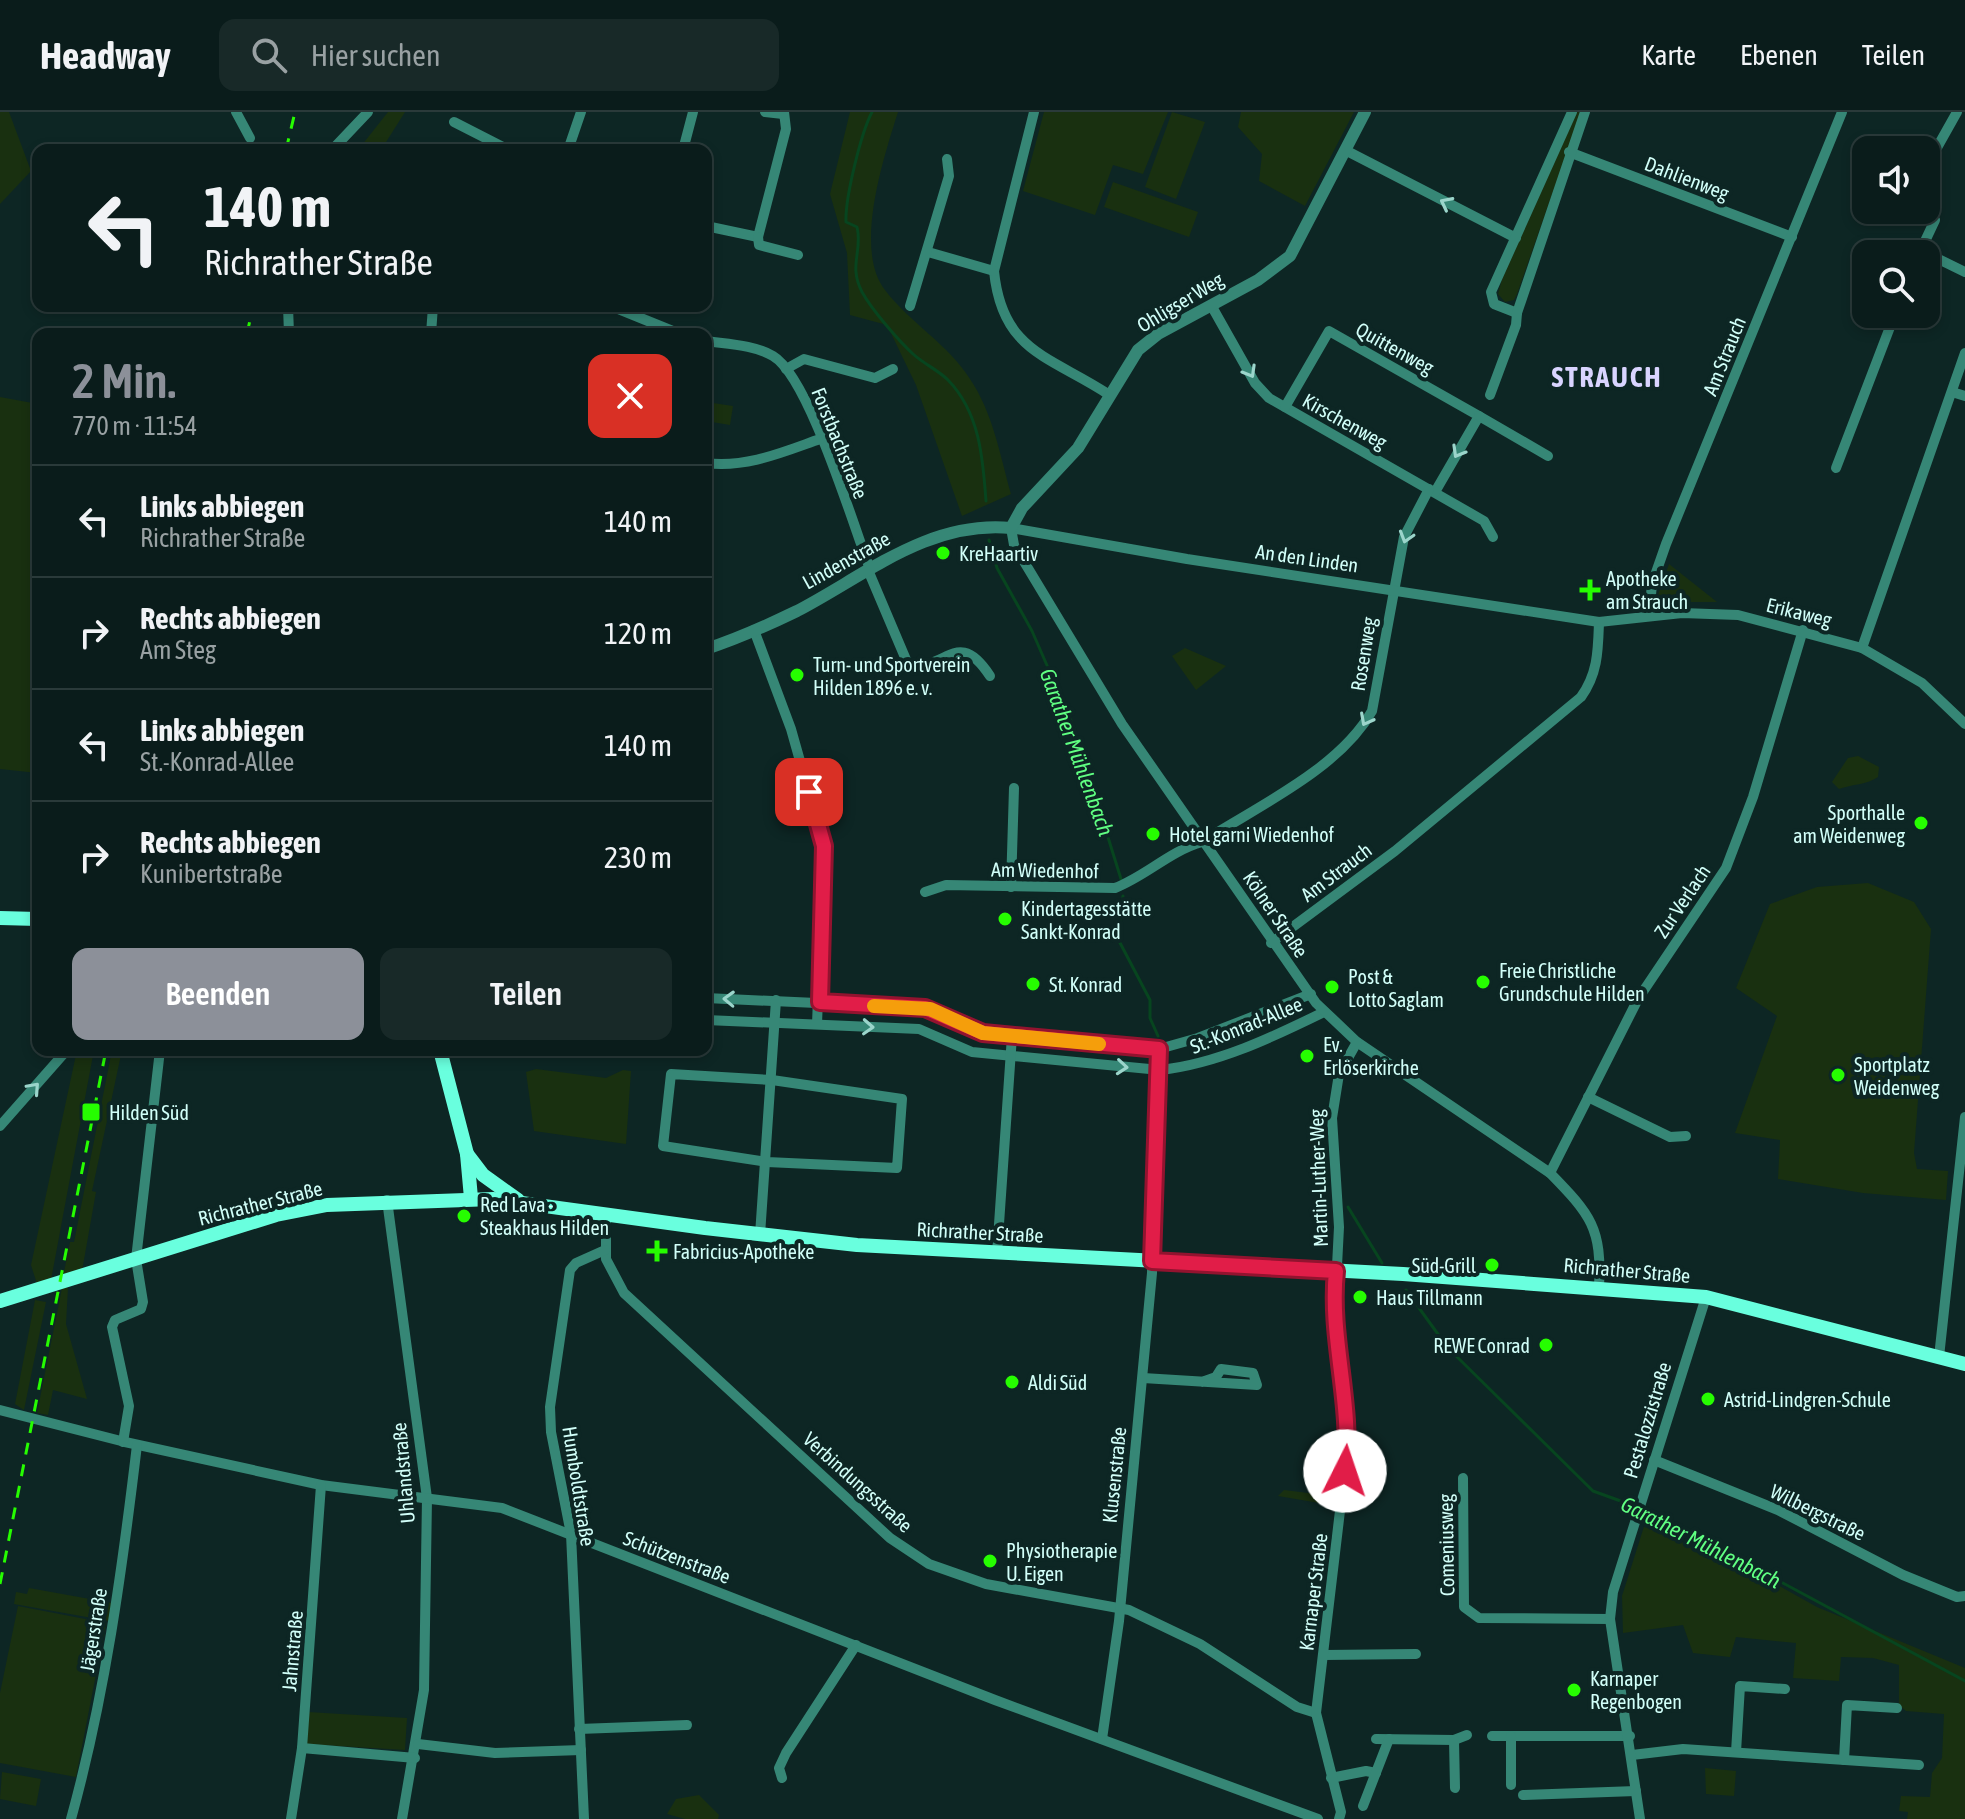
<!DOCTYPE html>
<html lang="de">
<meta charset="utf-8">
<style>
:root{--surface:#0a1c1b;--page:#182928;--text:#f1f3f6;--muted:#99a1a3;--line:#2a3a3a;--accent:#8c9099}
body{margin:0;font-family:"Asap Condensed",sans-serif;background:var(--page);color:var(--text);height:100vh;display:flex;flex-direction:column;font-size:30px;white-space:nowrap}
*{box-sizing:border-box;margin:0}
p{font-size:26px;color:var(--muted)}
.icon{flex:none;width:44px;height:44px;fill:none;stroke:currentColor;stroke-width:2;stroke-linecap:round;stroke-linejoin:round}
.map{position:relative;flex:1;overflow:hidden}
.panel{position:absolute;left:32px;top:216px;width:680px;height:728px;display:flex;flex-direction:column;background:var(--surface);border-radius:16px;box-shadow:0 4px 12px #0003,0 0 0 2px var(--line)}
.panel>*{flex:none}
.top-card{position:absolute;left:32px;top:32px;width:680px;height:168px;border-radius:16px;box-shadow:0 4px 12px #0003,0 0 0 2px var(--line);background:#0a1c1b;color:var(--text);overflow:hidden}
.tools{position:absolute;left:1852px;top:24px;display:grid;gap:16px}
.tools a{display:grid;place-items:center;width:88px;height:88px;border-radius:16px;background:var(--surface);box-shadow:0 4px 12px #0003,0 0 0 2px var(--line);font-size:40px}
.pin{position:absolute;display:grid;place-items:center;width:68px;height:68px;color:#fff;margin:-34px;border-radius:16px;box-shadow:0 4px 12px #0006}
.me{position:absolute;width:88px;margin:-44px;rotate:4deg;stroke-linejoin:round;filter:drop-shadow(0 0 6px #0008)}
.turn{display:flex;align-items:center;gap:28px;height:168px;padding:0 40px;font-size:36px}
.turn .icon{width:104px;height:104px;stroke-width:2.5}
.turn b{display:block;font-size:56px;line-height:68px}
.round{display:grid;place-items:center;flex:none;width:84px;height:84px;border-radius:16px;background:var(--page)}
.headline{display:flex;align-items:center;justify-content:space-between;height:136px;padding:0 40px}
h1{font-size:48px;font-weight:600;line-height:60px;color:var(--accent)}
.action{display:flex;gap:16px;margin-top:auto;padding:16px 40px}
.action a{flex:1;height:92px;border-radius:16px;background:var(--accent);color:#fff;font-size:32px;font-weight:600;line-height:92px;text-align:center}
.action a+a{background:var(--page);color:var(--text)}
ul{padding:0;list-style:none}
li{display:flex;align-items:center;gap:24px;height:112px;padding:0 40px;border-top:2px solid var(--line)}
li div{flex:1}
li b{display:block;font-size:30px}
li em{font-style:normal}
header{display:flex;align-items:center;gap:48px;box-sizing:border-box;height:112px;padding:0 40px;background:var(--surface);border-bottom:2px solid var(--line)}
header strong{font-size:38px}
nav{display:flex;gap:44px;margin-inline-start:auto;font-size:28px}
.search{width:560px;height:72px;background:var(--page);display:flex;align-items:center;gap:20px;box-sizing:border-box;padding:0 28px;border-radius:16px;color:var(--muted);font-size:30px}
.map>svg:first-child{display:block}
</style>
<header>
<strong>Headway</strong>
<div class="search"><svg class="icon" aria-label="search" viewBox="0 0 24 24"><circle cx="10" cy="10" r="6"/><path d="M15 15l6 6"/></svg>Hier suchen</div>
<nav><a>Karte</a><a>Ebenen</a><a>Teilen</a></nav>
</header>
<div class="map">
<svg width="1965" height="1707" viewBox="0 0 1965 1707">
<rect width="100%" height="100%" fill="#0d2624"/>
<g fill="#193010">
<polygon points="0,0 9,0 31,59 0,92"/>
<polygon points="388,0 405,0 381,38 358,38"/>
<path d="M850 0H898C884 45 853 137 885 178 909 210 948 232 970 267 993 301 1000 343 1011 382L962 404 916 273 887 213 850 203 847 141 830 82Z"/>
<polygon points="1044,0 1168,0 1143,62 1113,53 1095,103 1023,79"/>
<polygon points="1172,0 1205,10 1176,87 1145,75"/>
<polygon points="1241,0 1354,0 1305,94 1259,69 1262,42 1238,15"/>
<polygon points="1577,0 1581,0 1517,182 1514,188 1505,190 1498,182 1502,167"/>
<polygon points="1113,70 1198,100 1189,125 1104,95"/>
<polygon points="0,285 38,292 38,661 0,657"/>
<polygon points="706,290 733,294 730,313 706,309"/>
<polygon points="1669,452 1717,490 1662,490 1658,483"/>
<polygon points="1185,536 1226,554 1196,578 1172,544"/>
<path d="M1858 644 1879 655 1878 665C1867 673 1852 672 1839 677L1832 670 1848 646Z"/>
<polygon points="1868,771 1914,790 1931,817 1914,1041 1917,1057 1948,1059 1946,1088 1863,1081 1778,1067 1780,1028 1735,1021 1777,904 1736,876 1770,792 1817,775"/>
<polygon points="77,938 94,938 51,1168 37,1172 31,1153"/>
<polygon points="112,938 122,938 92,1079 96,1080 82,1159 63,1165 70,1130 74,1130"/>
<polygon points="536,957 606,966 623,958 631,959 626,1032 534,1019 526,960"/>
<polygon points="62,1176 68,1176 66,1212 87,1287 53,1278 48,1303 37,1301"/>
<polygon points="35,1188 46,1190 24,1298 15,1292"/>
<polygon points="1284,1378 1332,1384 1331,1393 1278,1384"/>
<polygon points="1647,1405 1672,1414 1817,1495 1965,1556 1965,1707 1907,1707 1908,1700 1899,1699 1901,1684 1930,1685 1932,1661 1942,1646 1944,1602 1906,1599 1899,1593 1899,1553 1873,1546 1841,1545 1839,1569 1793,1566 1796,1531 1736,1525 1730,1545 1693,1541 1683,1513 1623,1521 1622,1484"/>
<polygon points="29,1476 112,1491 109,1509 14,1492 16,1480 27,1482"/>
<polygon points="18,1494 106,1511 76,1665 0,1651 0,1581"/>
<polygon points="308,1600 407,1606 405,1638 306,1632"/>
<polygon points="1705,1656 1736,1659 1734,1684 1706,1682"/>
<polygon points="2,1660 41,1667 36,1694 0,1687"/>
<polygon points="699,1683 719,1703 718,1707 685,1707 667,1702 676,1687"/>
</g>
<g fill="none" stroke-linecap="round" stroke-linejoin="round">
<g stroke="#07451f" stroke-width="3">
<path d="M872 0C861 21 845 86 846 110L857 115C863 139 848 153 862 180 872 198 898 228 913 242 924 252 938 258 948 268 980 301 983 347 986 389"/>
<polyline points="989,428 997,456 1032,519 1073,613 1121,767"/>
<polyline points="1123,784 1118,827 1150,888 1150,906 1158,924"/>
<polyline points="1348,1095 1382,1151"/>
<polyline points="1406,1178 1448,1236 1593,1379 1651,1400 1965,1569"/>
</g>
<g stroke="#368776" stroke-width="10">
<polyline points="236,0 250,26"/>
<polyline points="765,0 783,2"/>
<path d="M1034 0 994 159C1002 240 1050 244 1108 282"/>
<polyline points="454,10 509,38"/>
<polyline points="332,38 368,0"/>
<polyline points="568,38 581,0"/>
<polyline points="683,38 693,0"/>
<polyline points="1345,38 1516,126"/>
<polyline points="1569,40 1792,125"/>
<polyline points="1934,41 1957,0"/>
<polyline points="706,114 758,125 786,17 784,0"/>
<polyline points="758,125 759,133 798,143"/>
<polyline points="1920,138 1965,160"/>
<polyline points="928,140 994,159"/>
<polyline points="1919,142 1935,108"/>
<polyline points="1211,193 1255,271 1269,286 1484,409 1493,425"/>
<polyline points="288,194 289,222"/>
<polyline points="611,194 680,222"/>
<polyline points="910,194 949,64 947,47"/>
<polyline points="1517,201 1494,192 1491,180 1572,0"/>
<polyline points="431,222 433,194"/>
<path d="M706 229C726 232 755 233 773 244 809 265 853 413 870 457"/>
<polyline points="786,257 804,247 875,266 893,257"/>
<polyline points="1952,280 1965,284"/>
<polyline points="1490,283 1516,213 1517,201 1585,0"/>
<polyline points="1285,295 1329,219 1479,304 1435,380"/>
<polyline points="1479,304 1548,344"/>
<path d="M706 351C747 356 783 340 820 327"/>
<polyline points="1836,356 1895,202"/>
<path d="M868 458 907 550C945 564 956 512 990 564"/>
<polyline points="1649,504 1652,472 1666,432 1842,0"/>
<polyline points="754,518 791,617 824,734 817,912"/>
<polyline points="1862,536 1965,241"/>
<polyline points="1011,775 1014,676"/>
<path d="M925 780 946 773 1115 776C1146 764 1170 739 1202 730 1258 694 1339 657 1372 599L1404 425 1429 377"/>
<path d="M1271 831 1395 739 1581 585C1598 561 1598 539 1599 510"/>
<polyline points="706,886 925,896 983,921 1159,937 1198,926 1311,882"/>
<path d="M706 908 919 917 972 940 1160 958C1217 952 1273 925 1324 900"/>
<polygon points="671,962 772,968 902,987 897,1056 767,1050 663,1034"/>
<polyline points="1588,985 1670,1025 1686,1024"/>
<polyline points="0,1014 67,938"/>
<polyline points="1550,1061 1638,887 1726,756 1753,685 1803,518"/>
<polyline points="387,1088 427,1386 424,1578 402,1707"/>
<polyline points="606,1102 606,1147 624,1181 890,1426 929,1452 986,1472 1129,1498 1200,1532 1297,1595 1316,1601"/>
<polyline points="760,1123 776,888"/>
<polyline points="997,1141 1012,924"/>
<path d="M1599 1175C1602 1116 1591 1103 1550 1061L1357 930 1316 891 1122 612 1014 433 1011 416 1187 447 1599 510 1682 501 1738 503 1862 536 1922 571 1965 612"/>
<polyline points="1939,1245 1965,1005"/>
<polyline points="1143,1266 1257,1273 1253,1261 1221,1257 1216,1265 1202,1270"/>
<polyline points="0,1298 125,1330 321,1373 502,1396 995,1588 1318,1707"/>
<polyline points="123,1330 129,1294 112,1215 115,1208 141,1197 143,1190 136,1147 160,938"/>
<polyline points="1654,1348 1778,1398 1903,1463 1957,1485 1965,1484"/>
<polyline points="1463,1366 1464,1495 1479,1506 1610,1507"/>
<polyline points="1324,1543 1416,1542"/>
<polyline points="579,1617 687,1613"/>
<polyline points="1492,1624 1630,1624"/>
<polyline points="1511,1624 1511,1673"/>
<polyline points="1102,1627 1119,1509 1152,1161 1159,937"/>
<polyline points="1376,1627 1454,1628 1467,1623"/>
<polyline points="1454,1628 1455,1676"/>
<polyline points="418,1632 495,1641 581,1638"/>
<polyline points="302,1636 415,1646"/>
<polyline points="1736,1640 1740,1574 1785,1577"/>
<polyline points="1632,1643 1683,1637 1919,1653"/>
<polyline points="1844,1648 1847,1593 1897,1596"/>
<polyline points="782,1666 779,1656 786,1641 856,1533"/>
<polyline points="1331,1666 1366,1659 1376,1661"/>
<polyline points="1523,1683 1636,1679"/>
<polyline points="1363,1694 1389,1627"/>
<path d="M71 1707C105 1584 122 1459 137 1333"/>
<polyline points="291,1707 302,1636 321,1373"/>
<polyline points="584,1707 571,1422 551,1320 550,1295 570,1158 576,1151 605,1138"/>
<polyline points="1339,1707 1341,1700 1316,1601 1349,1323 1334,1213 1339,1115 1332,1006 1339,962 1357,930"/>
<polyline points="1640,1707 1610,1507 1613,1480 1706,1185"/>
</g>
<path stroke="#368776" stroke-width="12" d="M706 537C737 527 768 513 797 499 866 463 929 408 1011 416L1022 396 1078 336 1138 238 1158 222 1258 168 1290 144 1365 0"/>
<g stroke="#69ffde" stroke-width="14">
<polyline points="0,806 38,807"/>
<polyline points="440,938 467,1042 471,1086"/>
<polyline points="467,1042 483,1063 518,1088"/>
<polyline points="0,1189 276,1103 327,1093 493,1087 705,1116 857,1133 1403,1162 1706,1185 1965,1252"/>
</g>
<g stroke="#26fd00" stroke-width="3" stroke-dasharray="12 10" stroke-linecap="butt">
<polyline points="286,38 295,0"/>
<polyline points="247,222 253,194"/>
<polyline points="0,1472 106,938"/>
</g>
</g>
<defs><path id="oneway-chevron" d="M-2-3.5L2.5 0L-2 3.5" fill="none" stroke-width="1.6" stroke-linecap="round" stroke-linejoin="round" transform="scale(2)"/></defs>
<g stroke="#9bd5cb">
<use href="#oneway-chevron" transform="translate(1446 91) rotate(-153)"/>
<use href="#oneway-chevron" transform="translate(1250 260) rotate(60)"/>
<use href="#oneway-chevron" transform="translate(1458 340) rotate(120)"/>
<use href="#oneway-chevron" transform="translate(1406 425) rotate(107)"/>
<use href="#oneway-chevron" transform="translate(1366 608) rotate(118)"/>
<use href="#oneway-chevron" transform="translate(729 887) rotate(-178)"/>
<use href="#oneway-chevron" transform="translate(868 915) rotate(3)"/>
<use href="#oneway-chevron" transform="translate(1122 955) rotate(5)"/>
<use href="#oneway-chevron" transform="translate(34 976) rotate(-48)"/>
</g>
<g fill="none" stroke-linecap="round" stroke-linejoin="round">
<defs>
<path id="route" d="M809 680 824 734 820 890 925 896 983 921 1159 937 1152 1149 1336 1159C1329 1226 1353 1292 1345 1359"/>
</defs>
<use href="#route" stroke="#92132f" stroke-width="20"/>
<use href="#route" stroke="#e11d48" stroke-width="14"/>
<polyline stroke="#f59e0b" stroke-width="14" points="874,894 930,897 983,921 1099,932"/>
</g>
<g fill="#26fd00" stroke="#0d2624" stroke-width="3">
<circle cx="943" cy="441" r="8"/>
<path d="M1586 466h8v8h8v8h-8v8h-8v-8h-8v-8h8z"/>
<circle cx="797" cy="563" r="8"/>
<circle cx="1921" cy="711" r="8"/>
<circle cx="1153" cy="722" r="8"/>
<circle cx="1005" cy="807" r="8"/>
<circle cx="1483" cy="870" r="8"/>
<circle cx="1033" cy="872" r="8"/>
<circle cx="1332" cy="875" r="8"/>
<circle cx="1307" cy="944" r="8"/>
<circle cx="1838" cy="963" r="8"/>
<rect x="81" y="990" width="20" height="20" rx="4"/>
<circle cx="464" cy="1104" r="8"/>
<path d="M653 1127h8v8h8v8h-8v8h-8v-8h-8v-8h8z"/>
<circle cx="1492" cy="1153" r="8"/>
<circle cx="1360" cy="1185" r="8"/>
<circle cx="1546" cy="1233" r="8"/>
<circle cx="1012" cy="1270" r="8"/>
<circle cx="1708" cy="1287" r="8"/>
<circle cx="990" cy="1449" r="8"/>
<circle cx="1574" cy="1578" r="8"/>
</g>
<g text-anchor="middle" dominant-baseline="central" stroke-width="8" stroke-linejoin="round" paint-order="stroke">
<g font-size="20" fill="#d2fff9" stroke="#0d2624">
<text transform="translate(1687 66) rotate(21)">Dahlienweg</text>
<text transform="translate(1180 190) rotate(-31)">Ohligser Weg</text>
<text transform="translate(1395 236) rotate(29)">Quittenweg</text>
<text transform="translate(1724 244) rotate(-68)">Am Strauch</text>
<text transform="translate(1345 309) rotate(29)">Kirschenweg</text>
<text transform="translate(840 331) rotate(68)">Forstbachstraße</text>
<text transform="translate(1307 446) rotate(8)">An den Linden</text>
<text transform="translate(846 448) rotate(-29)">Lindenstraße</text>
<text transform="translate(1799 500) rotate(14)">Erikaweg</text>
<text transform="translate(1363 542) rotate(-81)">Rosenweg</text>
<text transform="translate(1045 758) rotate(1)">Am Wiedenhof</text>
<text transform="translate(1336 760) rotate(-37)">Am Strauch</text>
<text transform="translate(1682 789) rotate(-56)">Zur Verlach</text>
<text transform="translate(1276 802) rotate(56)">Kölner Straße</text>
<text transform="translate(1246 913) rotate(-22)">St.-Konrad-Allee</text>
<text transform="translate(1318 1066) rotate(-92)">Martin-Luther-Weg</text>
<text transform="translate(260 1091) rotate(-14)">Richrather Straße</text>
<text transform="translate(980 1120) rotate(3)">Richrather Straße</text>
<text transform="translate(1627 1158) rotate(5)">Richrather Straße</text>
<text transform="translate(1647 1308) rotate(-73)">Pestalozzistraße</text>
<text transform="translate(403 1361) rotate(-95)">Uhlandstraße</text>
<text transform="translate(1114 1363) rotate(-84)">Klusenstraße</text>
<text transform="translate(858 1370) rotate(42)">Verbindungsstraße</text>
<text transform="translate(579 1374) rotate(81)">Humboldtstraße</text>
<text transform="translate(1818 1400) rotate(26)">Wilbergstraße</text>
<text transform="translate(1446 1433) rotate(-91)">Comeniusweg</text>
<text transform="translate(677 1445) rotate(21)">Schützenstraße</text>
<text transform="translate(1313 1480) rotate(-83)">Karnaper Straße</text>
<text transform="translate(93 1518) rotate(-81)">Jägerstraße</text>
<text transform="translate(292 1539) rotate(-85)">Jahnstraße</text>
</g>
<g font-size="20" fill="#d2fff9" stroke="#0d2624" text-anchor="start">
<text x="959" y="441">KreHaartiv</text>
<text x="1606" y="466">Apotheke<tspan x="1606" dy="23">am Strauch</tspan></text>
<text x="813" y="552">Turn- und Sportverein<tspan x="813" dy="23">Hilden 1896 e. v.</tspan></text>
<text x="1905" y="700" text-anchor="end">Sporthalle<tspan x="1905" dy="23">am Weidenweg</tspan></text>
<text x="1169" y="722">Hotel garni Wiedenhof</text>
<text x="1021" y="796">Kindertagesstätte<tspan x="1021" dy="23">Sankt-Konrad</tspan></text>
<text x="1499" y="858">Freie Christliche<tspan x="1499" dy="23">Grundschule Hilden</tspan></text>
<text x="1348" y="864">Post &amp;<tspan x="1348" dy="23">Lotto Saglam</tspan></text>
<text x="1049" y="872">St. Konrad</text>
<text x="1323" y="932">Ev.<tspan x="1323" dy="23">Erlöserkirche</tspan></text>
<text x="1854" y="952">Sportplatz<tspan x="1854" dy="23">Weidenweg</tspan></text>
<text x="109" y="1000">Hilden Süd</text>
<text x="480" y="1092">Red Lava -<tspan x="480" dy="23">Steakhaus Hilden</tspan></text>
<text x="673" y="1139">Fabricius-Apotheke</text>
<text x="1476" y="1153" text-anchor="end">Süd-Grill</text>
<text x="1376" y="1185">Haus Tillmann</text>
<text x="1530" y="1233" text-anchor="end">REWE Conrad</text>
<text x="1028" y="1270">Aldi Süd</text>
<text x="1724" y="1287">Astrid-Lindgren-Schule</text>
<text x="1006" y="1438">Physiotherapie<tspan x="1006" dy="23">U. Eigen</tspan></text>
<text x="1590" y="1566">Karnaper<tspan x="1590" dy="23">Regenbogen</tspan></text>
</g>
<g font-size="22" font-style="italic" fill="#60ff82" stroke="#0d2624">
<text transform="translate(1077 640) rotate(70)">Garather Mühlenbach</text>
<text transform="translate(1701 1430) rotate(27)">Garather Mühlenbach</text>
</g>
<g font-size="28" font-weight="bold" letter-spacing="2" fill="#d9d4ff" stroke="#0d2624">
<text x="1607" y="265">STRAUCH</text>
</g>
</g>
</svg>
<div class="tools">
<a><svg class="icon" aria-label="sound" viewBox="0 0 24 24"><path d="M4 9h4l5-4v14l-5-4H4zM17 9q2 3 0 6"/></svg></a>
<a><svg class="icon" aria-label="search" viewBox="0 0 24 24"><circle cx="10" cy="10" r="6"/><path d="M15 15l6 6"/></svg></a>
</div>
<div class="pin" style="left:809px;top:680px;background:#d93025"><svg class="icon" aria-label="arrive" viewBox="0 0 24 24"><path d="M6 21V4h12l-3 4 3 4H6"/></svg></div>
<svg class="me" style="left:1345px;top:1359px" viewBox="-20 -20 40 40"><circle r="19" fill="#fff"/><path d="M0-13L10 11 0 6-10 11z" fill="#e11d48"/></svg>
<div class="top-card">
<div class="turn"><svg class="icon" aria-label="left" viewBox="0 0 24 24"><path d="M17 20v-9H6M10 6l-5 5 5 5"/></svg><div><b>140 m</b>Richrather Straße</div></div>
</div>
<section class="panel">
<div class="headline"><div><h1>2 Min.</h1><p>770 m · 11:54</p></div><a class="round" style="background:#d93025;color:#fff"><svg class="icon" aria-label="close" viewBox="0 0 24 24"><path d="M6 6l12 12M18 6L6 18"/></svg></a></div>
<ul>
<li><svg class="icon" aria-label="left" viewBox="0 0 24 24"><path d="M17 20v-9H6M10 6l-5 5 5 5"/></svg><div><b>Links abbiegen</b><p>Richrather Straße</p></div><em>140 m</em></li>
<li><svg class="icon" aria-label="right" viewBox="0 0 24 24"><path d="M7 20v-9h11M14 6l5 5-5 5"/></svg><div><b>Rechts abbiegen</b><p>Am Steg</p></div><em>120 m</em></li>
<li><svg class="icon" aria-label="left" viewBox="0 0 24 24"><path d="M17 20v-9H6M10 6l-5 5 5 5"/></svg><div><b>Links abbiegen</b><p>St.-Konrad-Allee</p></div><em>140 m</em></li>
<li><svg class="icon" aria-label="right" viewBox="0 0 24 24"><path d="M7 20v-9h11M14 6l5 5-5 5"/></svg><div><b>Rechts abbiegen</b><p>Kunibertstraße</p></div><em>230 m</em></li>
</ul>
<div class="action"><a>Beenden</a><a>Teilen</a></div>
</section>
</div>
